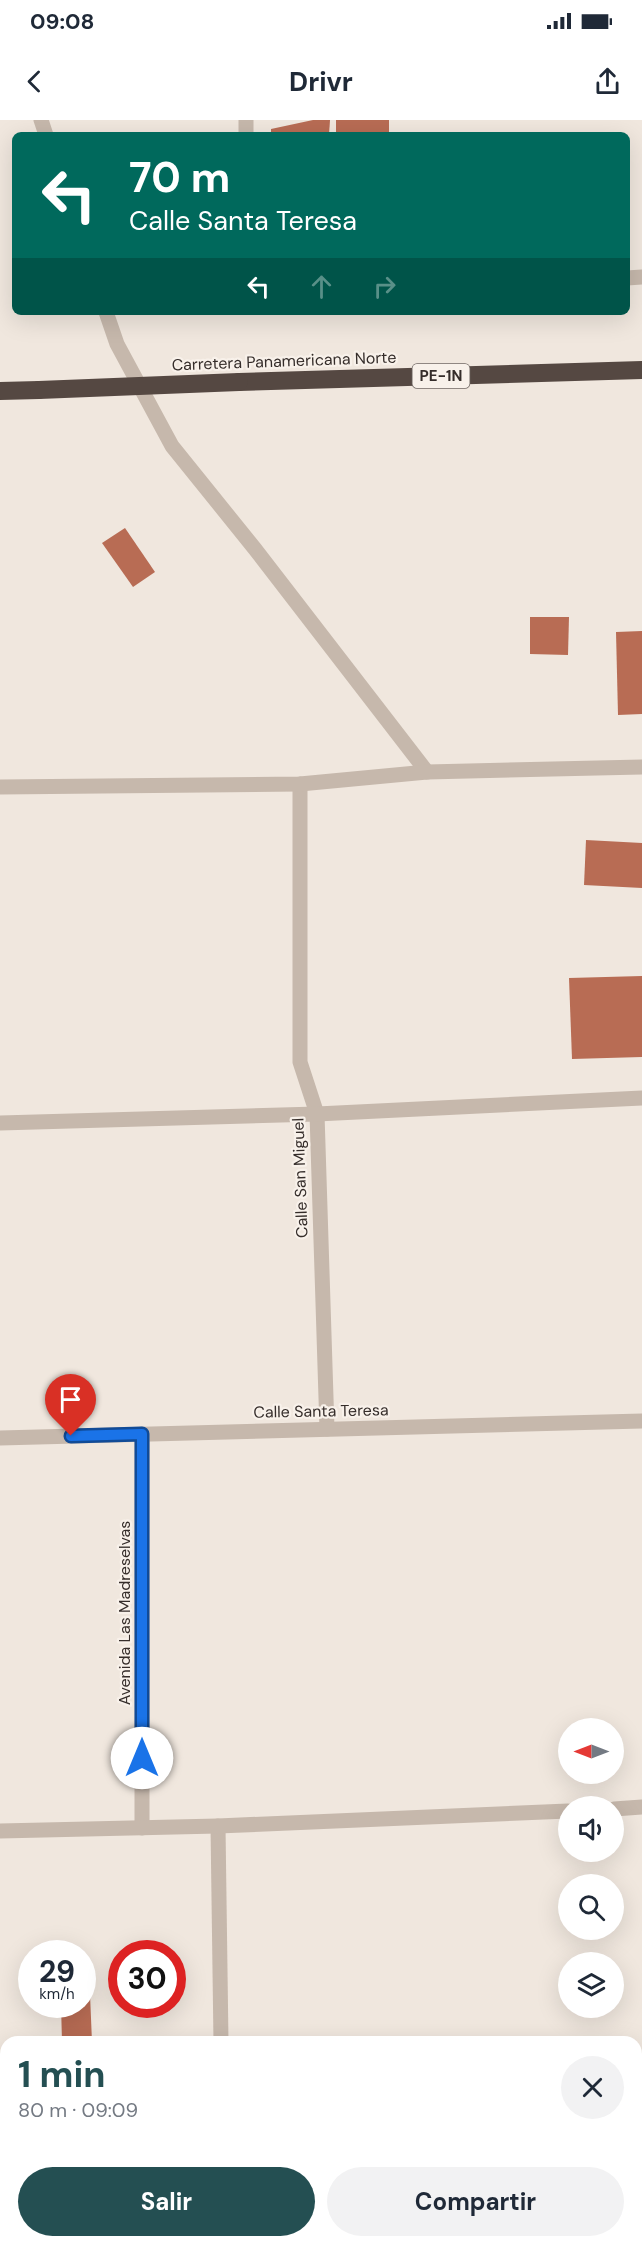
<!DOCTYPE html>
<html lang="es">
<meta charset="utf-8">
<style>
:root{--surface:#fff;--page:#f2f2f3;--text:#1f2937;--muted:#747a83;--accent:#244f52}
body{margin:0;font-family:"DM Sans",sans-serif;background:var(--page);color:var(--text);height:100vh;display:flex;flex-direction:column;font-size:22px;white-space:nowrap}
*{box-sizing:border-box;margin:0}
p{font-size:20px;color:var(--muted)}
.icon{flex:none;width:33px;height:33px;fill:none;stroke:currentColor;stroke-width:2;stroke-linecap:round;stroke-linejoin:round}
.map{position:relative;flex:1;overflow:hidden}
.panel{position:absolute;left:0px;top:1916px;width:642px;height:212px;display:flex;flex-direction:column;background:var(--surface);border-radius:18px 18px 0 0;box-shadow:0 6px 24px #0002}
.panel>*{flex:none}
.hud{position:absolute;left:12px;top:12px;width:618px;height:183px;border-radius:9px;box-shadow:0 6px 24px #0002;background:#00695c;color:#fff;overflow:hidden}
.needle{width:39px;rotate:270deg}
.fabs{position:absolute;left:558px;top:1598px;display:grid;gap:12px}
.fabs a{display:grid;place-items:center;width:66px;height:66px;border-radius:50%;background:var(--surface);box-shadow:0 6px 24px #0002;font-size:30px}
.speed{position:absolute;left:18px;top:1820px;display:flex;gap:12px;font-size:30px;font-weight:700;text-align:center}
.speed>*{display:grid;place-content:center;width:78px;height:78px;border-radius:50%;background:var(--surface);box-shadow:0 6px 24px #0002;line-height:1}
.speed small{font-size:15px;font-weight:400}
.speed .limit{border:9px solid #d22;background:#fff;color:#111}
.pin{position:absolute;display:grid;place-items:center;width:51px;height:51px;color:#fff;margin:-62px -26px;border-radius:50% 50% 50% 0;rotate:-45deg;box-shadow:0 0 6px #0007}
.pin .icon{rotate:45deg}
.me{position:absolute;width:66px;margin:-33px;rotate:0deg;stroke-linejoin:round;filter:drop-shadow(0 0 4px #0008)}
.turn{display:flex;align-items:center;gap:21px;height:126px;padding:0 18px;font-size:27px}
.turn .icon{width:78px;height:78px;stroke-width:2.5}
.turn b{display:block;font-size:42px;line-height:51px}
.lanes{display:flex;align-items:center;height:57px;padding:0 18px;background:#0003;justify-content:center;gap:30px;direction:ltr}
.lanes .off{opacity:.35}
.round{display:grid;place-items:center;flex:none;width:63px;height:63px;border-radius:32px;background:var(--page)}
.headline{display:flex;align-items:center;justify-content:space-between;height:102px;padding:0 18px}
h1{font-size:36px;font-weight:700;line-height:45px;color:var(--accent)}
.cta{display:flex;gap:12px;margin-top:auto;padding:12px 18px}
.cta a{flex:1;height:69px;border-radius:36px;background:var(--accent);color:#fff;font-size:24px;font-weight:700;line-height:69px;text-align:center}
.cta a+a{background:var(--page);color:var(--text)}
.status{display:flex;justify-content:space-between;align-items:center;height:42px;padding:0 30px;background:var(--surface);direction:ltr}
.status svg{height:16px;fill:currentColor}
header{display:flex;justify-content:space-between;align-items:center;height:78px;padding:0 18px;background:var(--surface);font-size:27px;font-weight:700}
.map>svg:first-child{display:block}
</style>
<div class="status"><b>09:08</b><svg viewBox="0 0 49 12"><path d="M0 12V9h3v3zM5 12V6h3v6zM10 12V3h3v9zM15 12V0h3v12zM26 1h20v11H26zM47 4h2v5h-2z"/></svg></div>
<header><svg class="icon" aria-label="back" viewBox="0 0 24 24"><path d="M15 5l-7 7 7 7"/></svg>Drivr<svg class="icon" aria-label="share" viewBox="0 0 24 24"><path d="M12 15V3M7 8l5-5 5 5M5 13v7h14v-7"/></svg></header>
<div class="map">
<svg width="642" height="2126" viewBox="0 0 642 2126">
<rect width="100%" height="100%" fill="#f0e7de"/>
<g fill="#b86c54">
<polygon points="313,0 330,0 329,15 271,15 271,9"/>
<rect x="336" y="0" width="53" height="15"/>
<polygon points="125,408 155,452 133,467 102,423"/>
<polygon points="530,497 569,497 568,535 530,534"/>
<polygon points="642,511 642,594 618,595 616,512"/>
<polygon points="586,720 642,723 642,768 584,765"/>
<polygon points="642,856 642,937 572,939 569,858"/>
<polygon points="82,1850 89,1850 92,1922 62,1922 61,1884 82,1884"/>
</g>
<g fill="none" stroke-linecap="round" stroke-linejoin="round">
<g stroke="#c6b8ac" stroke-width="15">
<polyline points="41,0 46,15"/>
<polyline points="246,15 246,0"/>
<polyline points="627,158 642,157"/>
<polyline points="106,192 117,224 172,326 255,429 427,652"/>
<polyline points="300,664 300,942 317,994 327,1309"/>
<polyline points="0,667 300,664 427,652 642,647"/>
<polyline points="0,1003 317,994 642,978"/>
<polyline points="142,1314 142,1708"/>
<polyline points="0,1318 642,1301"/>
<polyline points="614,1689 642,1687"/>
<polyline points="218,1706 221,1922"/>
<polyline points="0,1711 218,1706 568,1691"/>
<polyline points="636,2026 642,2026"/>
<polyline points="0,2047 6,2047"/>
<polyline points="223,2121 223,2126"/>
</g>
<g stroke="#554842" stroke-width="18">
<polyline points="239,262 642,250"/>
<polyline points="0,271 39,270"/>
</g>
<polyline stroke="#554842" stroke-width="18" points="39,270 239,262"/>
</g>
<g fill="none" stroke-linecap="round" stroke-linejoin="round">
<defs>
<polyline id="route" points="71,1316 142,1314 142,1638"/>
</defs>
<use href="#route" stroke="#114b97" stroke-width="15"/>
<use href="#route" stroke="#1a73e8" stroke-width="10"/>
</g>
<g text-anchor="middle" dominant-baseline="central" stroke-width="4.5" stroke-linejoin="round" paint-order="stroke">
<rect fill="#f8f1ea" stroke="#706864" stroke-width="1.5" x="412.5" y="244" width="57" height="24" rx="4.5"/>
<g font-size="15" font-weight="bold" fill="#352d2a">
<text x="441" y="256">PE-1N</text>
</g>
<g font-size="16" fill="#352d2a" stroke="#f8f1ea">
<text transform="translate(284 241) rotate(-2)">Carretera Panamericana Norte</text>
<text transform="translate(300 1058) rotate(-92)">Calle San Miguel</text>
<text transform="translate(321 1291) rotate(-1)">Calle Santa Teresa</text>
<text transform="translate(124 1493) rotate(-90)">Avenida Las Madreselvas</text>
</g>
</g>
</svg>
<div class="fabs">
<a><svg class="needle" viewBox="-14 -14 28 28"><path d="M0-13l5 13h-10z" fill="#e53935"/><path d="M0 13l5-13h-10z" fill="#747a83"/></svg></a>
<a><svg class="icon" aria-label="sound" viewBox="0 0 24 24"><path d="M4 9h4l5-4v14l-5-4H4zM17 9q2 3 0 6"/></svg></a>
<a><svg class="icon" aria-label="search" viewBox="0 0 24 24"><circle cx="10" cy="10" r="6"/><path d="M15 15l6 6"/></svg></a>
<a><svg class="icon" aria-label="layers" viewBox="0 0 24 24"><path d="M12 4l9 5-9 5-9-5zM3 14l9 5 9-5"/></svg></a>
</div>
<div class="speed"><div>29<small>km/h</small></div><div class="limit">30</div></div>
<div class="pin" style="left:71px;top:1316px;background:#d93025"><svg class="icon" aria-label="arrive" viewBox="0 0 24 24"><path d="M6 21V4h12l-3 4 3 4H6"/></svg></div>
<svg class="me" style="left:142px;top:1638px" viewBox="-20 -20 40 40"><circle r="19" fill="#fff"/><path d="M0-13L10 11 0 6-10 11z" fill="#1a73e8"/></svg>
<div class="hud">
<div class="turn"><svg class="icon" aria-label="left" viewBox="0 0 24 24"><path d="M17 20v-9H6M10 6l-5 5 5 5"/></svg><div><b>70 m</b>Calle Santa Teresa</div></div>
<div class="lanes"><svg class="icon" aria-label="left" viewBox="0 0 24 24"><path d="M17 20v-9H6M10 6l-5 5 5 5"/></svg><svg class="icon off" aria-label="ahead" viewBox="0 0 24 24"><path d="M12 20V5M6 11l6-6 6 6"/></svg><svg class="icon off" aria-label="right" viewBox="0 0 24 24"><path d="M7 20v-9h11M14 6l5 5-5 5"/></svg></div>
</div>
<section class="panel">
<div class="headline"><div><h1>1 min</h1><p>80 m · 09:09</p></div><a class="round"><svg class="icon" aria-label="close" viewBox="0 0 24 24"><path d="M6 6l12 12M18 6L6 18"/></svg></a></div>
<div class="cta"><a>Salir</a><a>Compartir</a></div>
</section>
</div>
